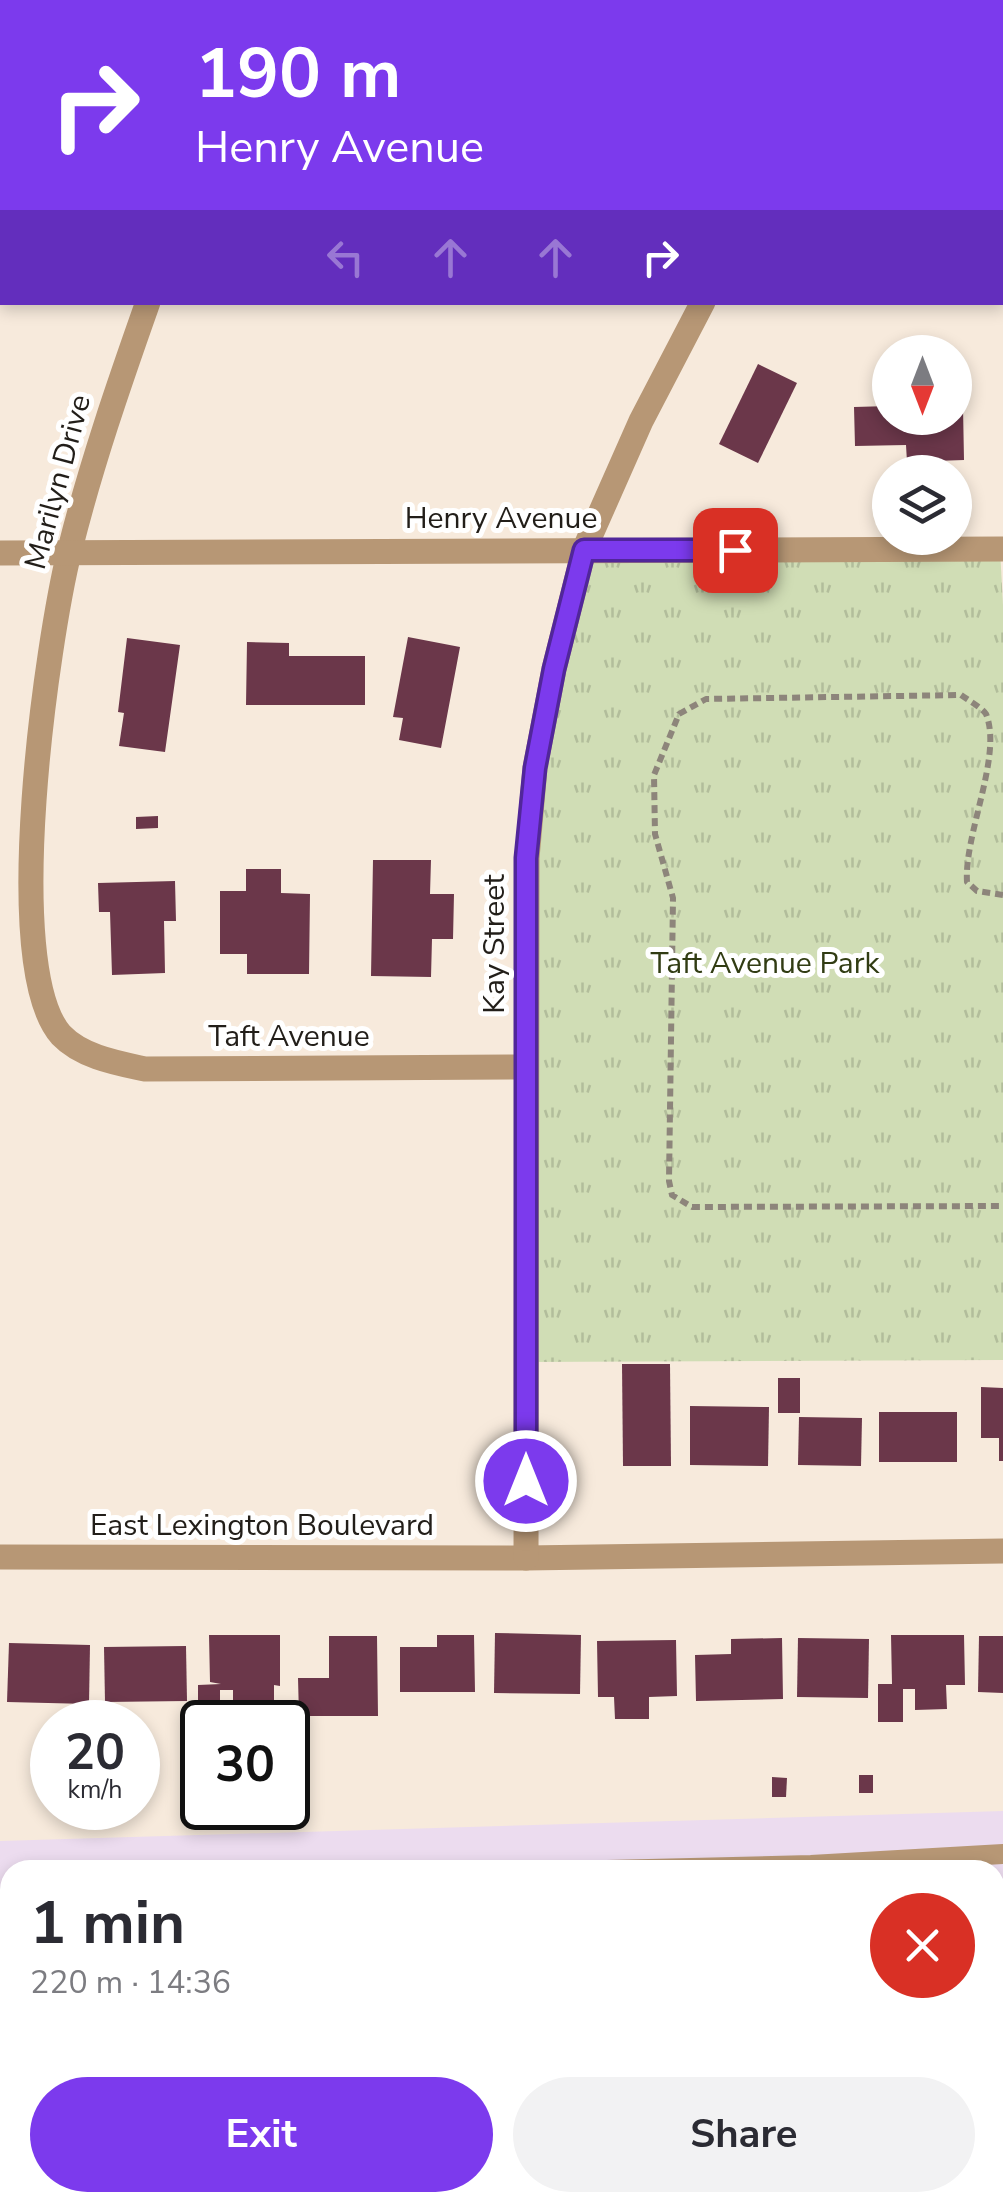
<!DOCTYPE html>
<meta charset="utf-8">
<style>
:root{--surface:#fff;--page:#f2f2f3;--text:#2b2b33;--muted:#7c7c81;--accent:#7c3aed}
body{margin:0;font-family:"Nunito Sans",sans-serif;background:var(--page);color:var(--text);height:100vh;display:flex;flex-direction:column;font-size:38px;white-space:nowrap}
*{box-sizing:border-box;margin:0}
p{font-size:32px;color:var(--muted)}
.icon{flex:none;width:55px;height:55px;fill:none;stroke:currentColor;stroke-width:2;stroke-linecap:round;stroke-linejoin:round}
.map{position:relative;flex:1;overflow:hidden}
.panel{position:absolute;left:0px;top:1860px;width:1005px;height:352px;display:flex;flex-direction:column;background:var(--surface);border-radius:30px 30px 0 0;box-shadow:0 5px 15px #0003}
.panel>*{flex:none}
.top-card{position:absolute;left:0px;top:0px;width:1005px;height:305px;box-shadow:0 5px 15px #0003;background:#7c3aed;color:#fff;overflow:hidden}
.needle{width:65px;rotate:180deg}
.controls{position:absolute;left:872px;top:335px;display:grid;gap:20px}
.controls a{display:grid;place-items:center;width:100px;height:100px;border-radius:50%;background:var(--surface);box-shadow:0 5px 15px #0003;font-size:50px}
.speed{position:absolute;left:30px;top:1700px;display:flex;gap:20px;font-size:50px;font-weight:700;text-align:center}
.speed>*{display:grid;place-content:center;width:130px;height:130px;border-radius:50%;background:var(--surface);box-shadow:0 5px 15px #0003;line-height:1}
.speed small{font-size:25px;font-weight:400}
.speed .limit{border:5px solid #111;border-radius:15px;background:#fff;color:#111}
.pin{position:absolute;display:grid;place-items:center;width:85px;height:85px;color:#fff;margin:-42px;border-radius:20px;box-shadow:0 5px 15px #0006}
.me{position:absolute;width:110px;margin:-55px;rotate:0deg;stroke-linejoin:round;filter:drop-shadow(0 0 8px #0008)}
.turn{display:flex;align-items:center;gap:35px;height:210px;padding:0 30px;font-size:45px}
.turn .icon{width:130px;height:130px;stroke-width:2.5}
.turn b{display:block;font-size:70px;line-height:85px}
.lanes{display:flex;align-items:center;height:95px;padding:0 30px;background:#0003;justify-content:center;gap:50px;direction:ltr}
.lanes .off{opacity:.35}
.round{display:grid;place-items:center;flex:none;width:105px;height:105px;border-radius:52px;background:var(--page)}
.overview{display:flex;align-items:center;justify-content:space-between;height:170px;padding:0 30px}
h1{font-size:60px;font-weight:700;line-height:75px}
.primary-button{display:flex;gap:20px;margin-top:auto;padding:20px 30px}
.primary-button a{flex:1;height:115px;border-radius:60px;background:var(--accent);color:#fff;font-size:40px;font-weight:700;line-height:115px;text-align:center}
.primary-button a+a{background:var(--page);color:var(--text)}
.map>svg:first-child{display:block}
</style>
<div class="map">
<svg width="1003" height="2211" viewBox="0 0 1003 2211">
<defs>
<pattern id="park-tufts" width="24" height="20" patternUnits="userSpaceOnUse" patternTransform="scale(2.5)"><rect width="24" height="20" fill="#d0ddb5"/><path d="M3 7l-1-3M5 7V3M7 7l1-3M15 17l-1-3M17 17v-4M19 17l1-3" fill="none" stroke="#b2bd9b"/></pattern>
</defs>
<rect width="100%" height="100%" fill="#f7eadc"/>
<polygon fill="#ecdcef" points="1003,1811 1003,2145 995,2146 995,1870 10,1870 10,2202 243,2203 141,2211 0,2211 0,1841"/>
<polygon fill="url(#park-tufts)" points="1000,549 1003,605 1003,1360 526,1362 527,858 584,550"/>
<g fill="#6b374a">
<polygon points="758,364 797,383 758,463 719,444"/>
<polygon points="890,406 890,418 955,418 955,407 963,407 964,460 907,462 906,445 855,446 854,407"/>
<polygon points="408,637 460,647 441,748 399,740 403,718 393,717"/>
<polygon points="127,638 180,645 165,752 119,746 124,713 118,712"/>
<polygon points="247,642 289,643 289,656 365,656 365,705 246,705"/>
<polygon points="158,816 158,828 136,829 136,817"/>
<polygon points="373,860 431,860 430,894 454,894 453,939 432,939 431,977 371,976"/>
<polygon points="246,869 281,869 281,893 310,894 309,974 247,974 247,954 220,954 220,891 246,891"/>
<polygon points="175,881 176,921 164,921 165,973 112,975 110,912 99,912 98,883"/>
<polygon points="622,1364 670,1364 671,1466 623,1466"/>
<rect x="778" y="1378" width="22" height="35"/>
<polygon points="981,1387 1003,1388 1003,1461 999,1461 999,1438 981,1438"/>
<polygon points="690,1406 769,1407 768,1466 690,1465"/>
<rect x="879" y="1412" width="78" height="50"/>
<polygon points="799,1417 862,1418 861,1466 798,1465"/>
<polygon points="495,1633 581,1635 580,1694 494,1693"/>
<polygon points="209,1635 280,1635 280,1686 274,1685 274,1722 233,1722 233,1690 220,1690 220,1722 202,1722 202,1727 198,1727 198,1685 221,1684 210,1682"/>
<polygon points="437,1635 474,1635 475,1692 400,1692 400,1647 437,1647"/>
<polygon points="891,1635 964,1635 965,1685 946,1685 947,1709 915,1710 915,1689 903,1689 903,1722 878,1722 878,1684 892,1684"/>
<polygon points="329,1636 377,1636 378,1716 299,1716 298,1678 329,1678"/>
<polygon points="979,1636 1003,1636 1003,1693 978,1692"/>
<polygon points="782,1638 783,1699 696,1701 695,1655 731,1654 731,1639"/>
<polygon points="798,1638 869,1639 868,1698 797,1697"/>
<polygon points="676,1640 677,1696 649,1697 649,1719 615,1719 614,1697 598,1697 597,1641"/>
<polygon points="9,1643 90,1645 89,1704 7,1702"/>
<polygon points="186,1646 187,1701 105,1702 104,1647"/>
<rect x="859" y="1775" width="14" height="18"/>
<polygon points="772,1777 787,1778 786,1797 772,1797"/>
<rect x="0" y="1930" width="10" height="131"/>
</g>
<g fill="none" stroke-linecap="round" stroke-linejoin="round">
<path stroke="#8d857b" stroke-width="6" stroke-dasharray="8 5" stroke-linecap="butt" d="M1003 895 977 891 967 882C964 834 1003 755 986 714 981 707 968 700 961 695L706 699 679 714 654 775 655 834 673 898 669 1181 672 1195 692 1207 1003 1206"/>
<polyline stroke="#b79775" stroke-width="20" points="607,1870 811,1865 1003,1854"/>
<g stroke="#b79775" stroke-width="25">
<polyline points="293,2 294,0"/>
<polyline points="897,2 899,0"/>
<polyline points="0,57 2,57"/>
<path d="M148 302C119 384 91 465 70 549 47 641 0 966 61 1035 82 1057 117 1063 145 1069L526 1067"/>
<polyline points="0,553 1003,549"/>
<polyline points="0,1557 526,1558 1003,1551"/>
<polyline points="526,1558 527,858 535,768 554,669 584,550 641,421 703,302"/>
<polyline points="995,2145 1003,2145"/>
<polyline points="141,2211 243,2202"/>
</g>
</g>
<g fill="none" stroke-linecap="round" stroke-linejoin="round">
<defs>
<polyline id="route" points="526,1481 526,858 535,768 554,669 584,550 735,550"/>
</defs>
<use href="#route" stroke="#51269a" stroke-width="25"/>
<use href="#route" stroke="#7c3aed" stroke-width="18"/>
</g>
<g text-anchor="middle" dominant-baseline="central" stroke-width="10" stroke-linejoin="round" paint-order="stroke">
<g font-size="30" fill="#221e19" stroke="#fff">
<text transform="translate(58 482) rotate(-75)">Marilyn Drive</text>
<text x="501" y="518">Henry Avenue</text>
<text transform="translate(494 944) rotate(-90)">Kay Street</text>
<text x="289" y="1036">Taft Avenue</text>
<text x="262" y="1525">East Lexington Boulevard</text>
</g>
<g font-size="30" fill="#313c13" stroke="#fff">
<text x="765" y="963">Taft Avenue Park</text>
</g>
</g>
</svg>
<div class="controls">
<a><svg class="needle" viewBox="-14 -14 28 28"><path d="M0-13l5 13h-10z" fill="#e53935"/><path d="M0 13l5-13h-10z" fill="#7c7c81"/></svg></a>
<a><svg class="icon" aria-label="layers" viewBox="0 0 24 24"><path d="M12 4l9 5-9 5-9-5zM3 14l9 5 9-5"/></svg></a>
</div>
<div class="speed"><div>20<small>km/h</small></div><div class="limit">30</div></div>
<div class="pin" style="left:735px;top:550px;background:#d93025"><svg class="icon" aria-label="arrive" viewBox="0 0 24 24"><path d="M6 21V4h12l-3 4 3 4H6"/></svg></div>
<svg class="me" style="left:526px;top:1481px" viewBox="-20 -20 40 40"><circle r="17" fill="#7c3aed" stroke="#fff" stroke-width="3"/><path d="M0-11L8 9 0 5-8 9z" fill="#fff"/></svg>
<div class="top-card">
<div class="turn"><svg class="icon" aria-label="right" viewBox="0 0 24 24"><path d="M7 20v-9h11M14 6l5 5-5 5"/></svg><div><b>190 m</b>Henry Avenue</div></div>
<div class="lanes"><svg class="icon off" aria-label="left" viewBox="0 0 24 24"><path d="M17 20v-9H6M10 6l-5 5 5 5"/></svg><svg class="icon off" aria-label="ahead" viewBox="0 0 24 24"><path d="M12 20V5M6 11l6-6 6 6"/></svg><svg class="icon off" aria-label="ahead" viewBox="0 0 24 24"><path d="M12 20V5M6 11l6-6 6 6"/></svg><svg class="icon" aria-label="right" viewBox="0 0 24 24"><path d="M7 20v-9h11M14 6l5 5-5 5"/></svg></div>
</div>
<section class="panel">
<div class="overview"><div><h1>1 min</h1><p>220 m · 14:36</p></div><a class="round" style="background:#d93025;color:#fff"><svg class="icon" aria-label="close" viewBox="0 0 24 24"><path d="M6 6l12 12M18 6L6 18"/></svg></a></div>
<div class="primary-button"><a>Exit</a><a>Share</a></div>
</section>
</div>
